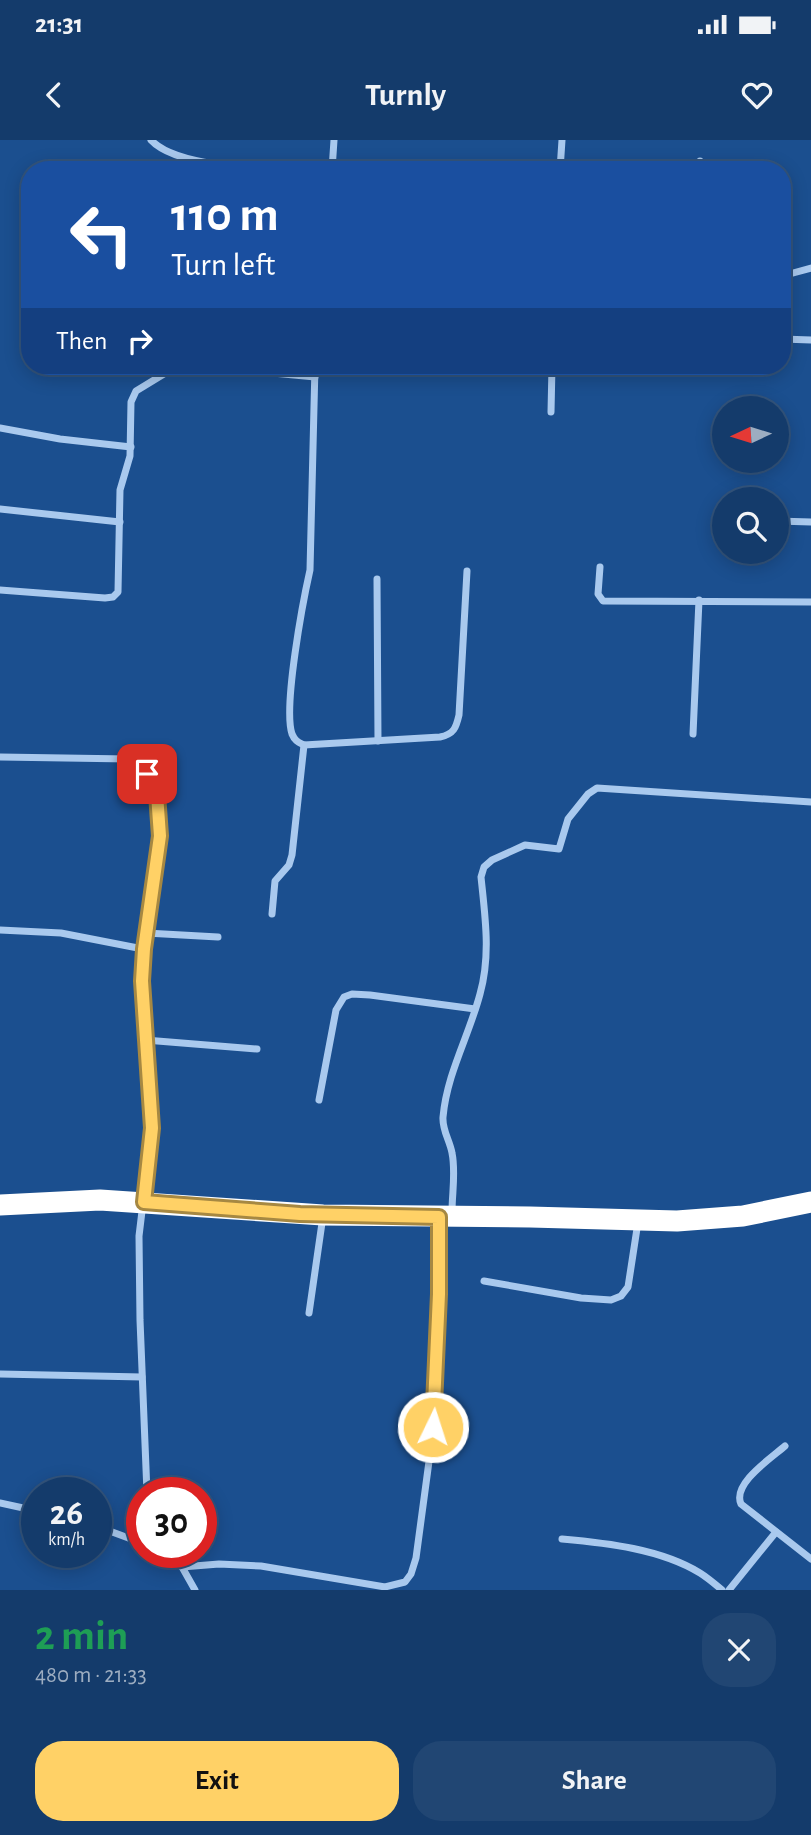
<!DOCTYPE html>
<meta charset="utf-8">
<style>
:root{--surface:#143b6b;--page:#214673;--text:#f1f3f6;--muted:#9dadc1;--line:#33557e;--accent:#ffd166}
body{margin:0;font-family:"Alegreya Sans",sans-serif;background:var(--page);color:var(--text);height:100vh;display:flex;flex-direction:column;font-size:26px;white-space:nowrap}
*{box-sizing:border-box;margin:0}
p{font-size:23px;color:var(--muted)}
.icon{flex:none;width:38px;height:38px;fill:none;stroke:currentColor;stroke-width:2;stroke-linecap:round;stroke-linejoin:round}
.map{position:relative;height:1450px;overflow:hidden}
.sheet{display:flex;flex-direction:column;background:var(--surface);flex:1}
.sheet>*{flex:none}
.hud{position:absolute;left:21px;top:21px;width:770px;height:214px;border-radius:28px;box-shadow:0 4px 18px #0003,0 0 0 2px var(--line);background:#1a4fa0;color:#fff;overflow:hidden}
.needle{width:46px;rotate:266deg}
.tools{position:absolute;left:712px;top:256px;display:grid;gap:14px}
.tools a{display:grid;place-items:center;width:77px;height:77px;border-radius:50%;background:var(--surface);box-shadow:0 4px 18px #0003,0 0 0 2px var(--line);font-size:35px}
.speed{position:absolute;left:21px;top:1337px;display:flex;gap:14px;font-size:35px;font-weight:700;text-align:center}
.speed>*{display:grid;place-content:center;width:91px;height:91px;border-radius:50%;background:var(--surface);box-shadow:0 4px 18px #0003,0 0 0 2px var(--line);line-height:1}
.speed small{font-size:18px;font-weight:400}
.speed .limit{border:10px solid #d22;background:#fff;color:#111}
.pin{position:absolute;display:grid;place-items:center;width:60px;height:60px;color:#fff;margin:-30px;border-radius:14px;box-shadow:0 4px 10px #0006}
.me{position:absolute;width:77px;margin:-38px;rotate:4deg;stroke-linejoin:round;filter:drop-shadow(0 0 5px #0008)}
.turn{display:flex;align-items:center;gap:24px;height:147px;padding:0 35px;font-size:32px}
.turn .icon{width:91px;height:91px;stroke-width:2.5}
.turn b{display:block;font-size:49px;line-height:60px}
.then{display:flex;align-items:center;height:66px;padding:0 35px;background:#0003;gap:14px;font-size:26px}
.round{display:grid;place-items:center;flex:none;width:74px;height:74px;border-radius:28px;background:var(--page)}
.overview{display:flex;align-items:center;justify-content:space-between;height:119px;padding:0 35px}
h1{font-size:42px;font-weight:600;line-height:52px;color:#1e9e55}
.cta{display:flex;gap:14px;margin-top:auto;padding:14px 35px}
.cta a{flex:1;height:80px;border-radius:28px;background:var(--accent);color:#111;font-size:28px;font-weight:600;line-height:80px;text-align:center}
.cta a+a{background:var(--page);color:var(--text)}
.status{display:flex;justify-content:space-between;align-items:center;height:49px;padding:0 35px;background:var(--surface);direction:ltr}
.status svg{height:19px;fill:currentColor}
header{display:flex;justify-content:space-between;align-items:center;height:91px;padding:0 35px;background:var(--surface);font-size:32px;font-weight:600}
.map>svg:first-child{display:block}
</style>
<div class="status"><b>21:31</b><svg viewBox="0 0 49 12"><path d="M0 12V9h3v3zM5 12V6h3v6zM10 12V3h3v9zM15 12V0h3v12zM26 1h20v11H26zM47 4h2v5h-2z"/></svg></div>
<header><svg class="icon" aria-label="back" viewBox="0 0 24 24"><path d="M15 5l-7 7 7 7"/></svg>Turnly<svg class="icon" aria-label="heart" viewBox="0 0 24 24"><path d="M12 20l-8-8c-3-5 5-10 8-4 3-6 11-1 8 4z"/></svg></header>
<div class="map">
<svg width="811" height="1450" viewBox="0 0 811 1450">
<rect width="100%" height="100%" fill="#1b4f8f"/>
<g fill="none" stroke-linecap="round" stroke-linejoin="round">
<g stroke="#a9c9ee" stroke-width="7">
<path d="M151 0C179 30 274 28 315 30"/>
<polyline points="332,30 334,0"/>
<polyline points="560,30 562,0"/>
<polyline points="700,30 700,21"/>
<polyline points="782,136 811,128"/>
<polyline points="782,199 811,200"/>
<polyline points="200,226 315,237"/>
<path d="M315 226 310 430C303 461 283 567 292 594 295 601 298 602 304 605L440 597C454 594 456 588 459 575L467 431"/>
<polyline points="551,272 552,226"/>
<polyline points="0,288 60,299 131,307"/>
<polyline points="0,369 120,382"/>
<polyline points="777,381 811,382"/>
<polyline points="600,427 598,454 603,461 811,462"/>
<polyline points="377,439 378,601"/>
<polyline points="0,450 105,458 113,457 118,452 120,350 130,316 131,262 136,251 177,226"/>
<polyline points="693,594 699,460"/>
<polyline points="0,617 129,619 140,625 147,634 157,655 160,671 160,696 143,809 142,841 152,988 139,1096 140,1180 147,1353"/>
<polyline points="272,774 275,741 289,725 292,715 304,605"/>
<polyline points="0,790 61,793 143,809"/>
<polyline points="146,793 218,797"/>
<polyline points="145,900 257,909"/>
<polyline points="319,960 336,870 344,857 352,854 370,855 475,869"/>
<path d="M452 1072C452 1053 456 1032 452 1013 450 1001 442 990 443 977 447 933 469 896 480 854 491 815 485 776 481 737L484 727 492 720 525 705 559 709 568 679 588 654 597 648 811 662"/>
<polyline points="484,1141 581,1158 611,1160 621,1156 628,1147 638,1082"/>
<polyline points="309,1173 323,1076"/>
<polyline points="0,1234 142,1237"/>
<path d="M785 1306C770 1319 732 1344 741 1364L811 1419"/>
<polyline points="0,1363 37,1371"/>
<polyline points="96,1386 142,1403"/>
<polyline points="132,1398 142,1391"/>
<path d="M562 1399C607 1403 661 1409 700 1433 708 1438 715 1444 722 1450"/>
<polyline points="158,1412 182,1427 195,1450"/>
<polyline points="182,1427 219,1424 261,1426 385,1447 405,1442 411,1434 416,1418 430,1314 437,1233 439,1078"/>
<polyline points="729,1450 776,1392"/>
</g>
<polyline stroke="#fff" stroke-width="21" points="0,1065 100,1060 323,1075 530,1077 677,1081 743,1076 811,1062"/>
</g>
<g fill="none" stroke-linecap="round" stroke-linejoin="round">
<defs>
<polyline id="route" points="147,634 157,654 160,696 144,809 142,841 152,988 144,1062 300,1074 439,1077 439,1154 433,1287"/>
</defs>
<use href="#route" stroke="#a68842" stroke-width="18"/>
<use href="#route" stroke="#ffd166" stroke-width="12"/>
</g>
</svg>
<div class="tools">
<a><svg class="needle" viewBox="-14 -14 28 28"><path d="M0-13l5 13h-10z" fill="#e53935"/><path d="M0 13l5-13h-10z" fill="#9dadc1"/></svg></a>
<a><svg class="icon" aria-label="search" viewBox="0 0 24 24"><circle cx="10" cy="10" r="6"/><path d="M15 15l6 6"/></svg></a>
</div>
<div class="speed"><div>26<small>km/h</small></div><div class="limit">30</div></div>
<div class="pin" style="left:147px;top:634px;background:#d93025"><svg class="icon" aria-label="arrive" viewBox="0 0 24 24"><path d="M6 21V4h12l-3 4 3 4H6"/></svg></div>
<svg class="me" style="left:433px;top:1287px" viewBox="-20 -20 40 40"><circle r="17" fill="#ffd166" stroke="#fff" stroke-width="3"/><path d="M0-11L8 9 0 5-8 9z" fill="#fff"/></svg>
<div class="hud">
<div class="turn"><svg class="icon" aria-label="left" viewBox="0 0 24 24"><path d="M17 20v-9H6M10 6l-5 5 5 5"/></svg><div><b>110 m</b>Turn left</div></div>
<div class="then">Then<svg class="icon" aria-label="right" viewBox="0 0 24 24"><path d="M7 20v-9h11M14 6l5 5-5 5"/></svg></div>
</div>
</div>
<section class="sheet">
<div class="overview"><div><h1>2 min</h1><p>480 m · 21:33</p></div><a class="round"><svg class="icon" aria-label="close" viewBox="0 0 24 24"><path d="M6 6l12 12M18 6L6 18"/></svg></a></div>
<div class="cta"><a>Exit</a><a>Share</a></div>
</section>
